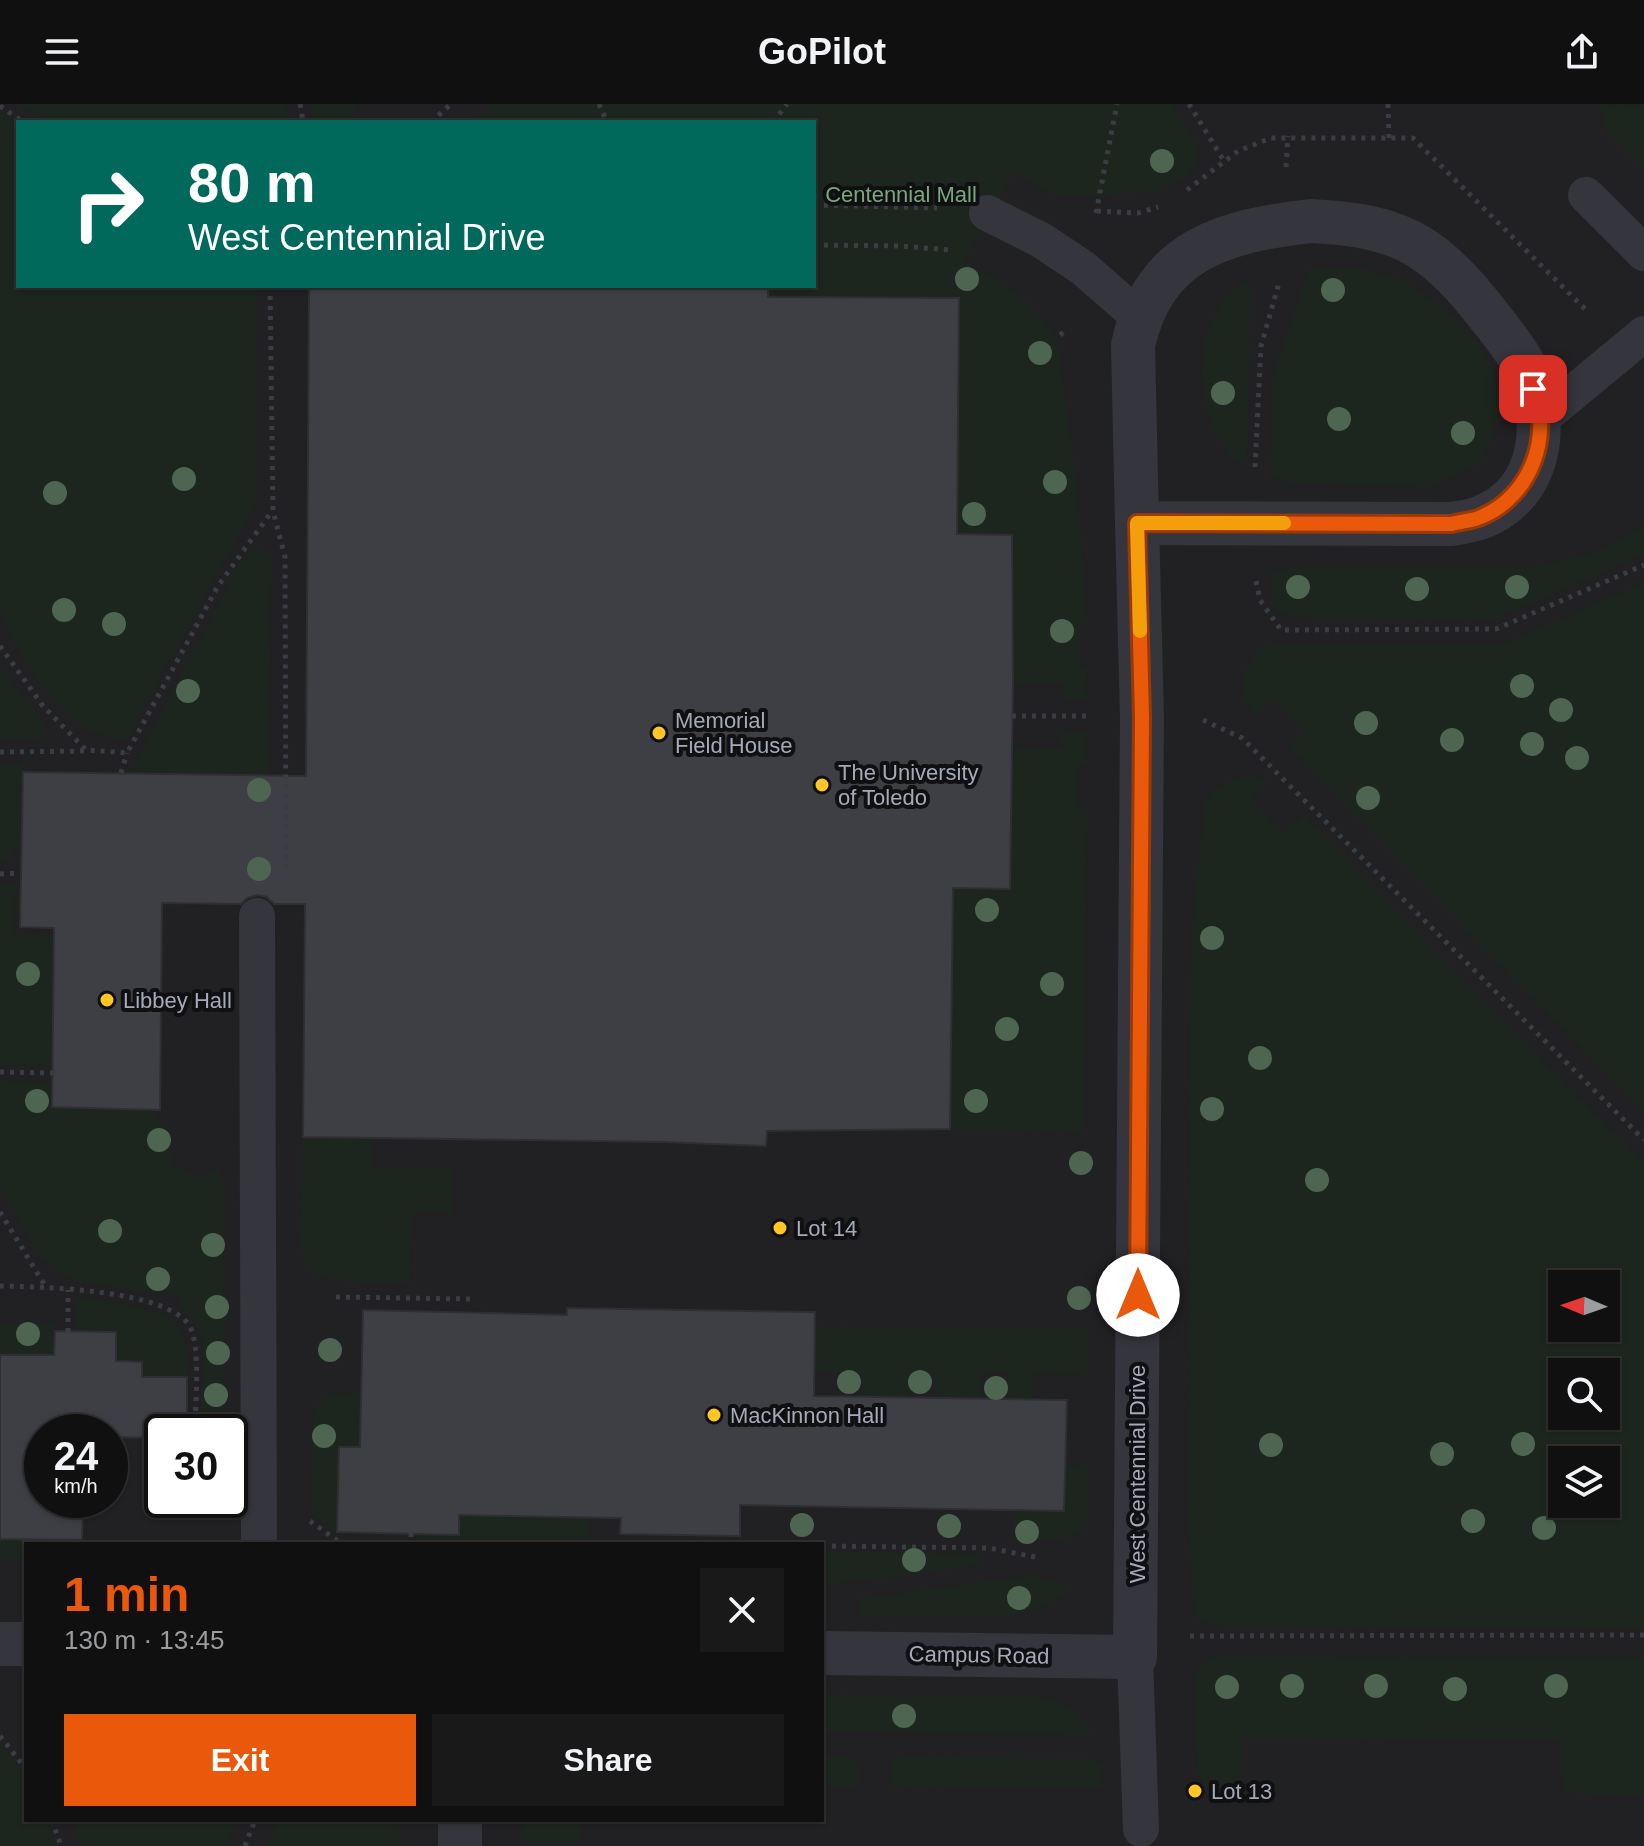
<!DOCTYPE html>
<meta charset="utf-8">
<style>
:root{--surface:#101011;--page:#19191a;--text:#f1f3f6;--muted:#9c9d9f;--line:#303031;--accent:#ea580c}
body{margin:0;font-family:Arial,sans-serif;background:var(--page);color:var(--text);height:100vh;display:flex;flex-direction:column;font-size:30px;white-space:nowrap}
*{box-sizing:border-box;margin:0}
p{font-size:26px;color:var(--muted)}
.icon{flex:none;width:44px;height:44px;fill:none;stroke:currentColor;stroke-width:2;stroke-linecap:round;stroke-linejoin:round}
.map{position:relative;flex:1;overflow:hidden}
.side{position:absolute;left:24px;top:1438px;width:800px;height:280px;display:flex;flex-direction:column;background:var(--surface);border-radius:0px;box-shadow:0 2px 6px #0004,0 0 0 2px var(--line)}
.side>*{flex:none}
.guide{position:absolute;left:16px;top:16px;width:800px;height:168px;border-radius:0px;box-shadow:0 2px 6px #0004,0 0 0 2px var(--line);background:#00695c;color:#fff;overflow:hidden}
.needle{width:52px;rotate:272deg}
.controls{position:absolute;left:1548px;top:1166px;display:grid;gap:16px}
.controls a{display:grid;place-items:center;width:72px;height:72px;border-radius:0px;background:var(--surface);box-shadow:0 2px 6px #0004,0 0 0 2px var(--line);font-size:40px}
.speed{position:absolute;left:24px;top:1310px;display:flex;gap:16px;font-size:40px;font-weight:700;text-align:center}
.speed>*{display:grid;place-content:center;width:104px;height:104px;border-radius:50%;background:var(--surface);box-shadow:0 2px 6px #0004,0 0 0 2px var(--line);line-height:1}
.speed small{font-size:20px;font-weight:400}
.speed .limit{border:4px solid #111;border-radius:12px;background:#fff;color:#111}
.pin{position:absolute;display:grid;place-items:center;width:68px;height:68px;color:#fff;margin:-34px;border-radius:16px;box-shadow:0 4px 12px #0006}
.me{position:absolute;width:88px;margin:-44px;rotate:0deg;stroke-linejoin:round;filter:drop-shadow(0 0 6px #0008)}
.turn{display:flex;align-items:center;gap:28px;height:168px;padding:0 40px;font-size:36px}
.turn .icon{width:104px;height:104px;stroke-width:2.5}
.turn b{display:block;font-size:56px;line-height:68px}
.round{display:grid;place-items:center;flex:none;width:84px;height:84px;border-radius:0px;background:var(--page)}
.overview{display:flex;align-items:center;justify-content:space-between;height:136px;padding:0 40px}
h1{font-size:48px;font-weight:600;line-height:60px;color:var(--accent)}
.button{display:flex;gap:16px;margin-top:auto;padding:16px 40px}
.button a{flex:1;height:92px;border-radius:0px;background:var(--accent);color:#fff;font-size:32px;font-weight:600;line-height:92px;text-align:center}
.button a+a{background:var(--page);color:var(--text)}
header{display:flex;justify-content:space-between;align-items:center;height:104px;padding:0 40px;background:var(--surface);font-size:36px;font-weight:600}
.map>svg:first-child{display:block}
</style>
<header><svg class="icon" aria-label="menu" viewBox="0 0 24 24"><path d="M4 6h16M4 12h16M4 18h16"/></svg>GoPilot<svg class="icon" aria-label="share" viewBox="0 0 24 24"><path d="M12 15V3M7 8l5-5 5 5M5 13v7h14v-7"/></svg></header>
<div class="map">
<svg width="1644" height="1742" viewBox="0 0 1644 1742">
<rect width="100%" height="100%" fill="#151517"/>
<path fill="#212124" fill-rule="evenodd" d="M0 0H1644V1742H0ZM18 18H814V182H18ZM1562 1180H1606V1224H1562ZM1562 1268H1606V1312H1562ZM42 1328H110V1396H42ZM162 1328H230V1396H162ZM1562 1356H1606V1400H1562ZM26 1440H822V1716H26Z"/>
<g fill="#1c261e" fill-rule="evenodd">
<polygon points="19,0 286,0 290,18 49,18"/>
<polygon points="312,0 357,0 350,18 315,18"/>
<path d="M491 0H1175L1174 6 1198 40V58L1186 72 1153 88 1056 93 1014 67 964 157C1002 179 1040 199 1058 241L1078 391 1087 518 1079 519V562L1086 563 1087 596H1064L1063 579 1013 580 1012 431 957 430 958 194 768 193V182H814V18H471Z"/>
<polygon points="1602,1 1644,2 1644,64 1602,23"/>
<path d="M0 9 18 20V182H256V398L126 637C114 634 100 632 90 626 49 602 19 550 0 508Z"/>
<polygon points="1310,163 1359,164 1402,175 1451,211 1480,243 1494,269 1499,292 1497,322 1482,355 1476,362 1429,383 1296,380 1271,373 1272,274"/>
<path d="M1248 177 1250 187 1247 351 1239 360C1191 315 1185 213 1248 177Z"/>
<polygon points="1644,423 1644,451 1495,515 1310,513 1277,509 1273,501 1271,470 1292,464 1531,464 1595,449"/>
<polygon points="259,446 269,450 271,455 269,672 130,670 241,457 249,449"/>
<path d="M1644 479V1008L1290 644 1305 628 1272 595 1256 611C1232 586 1243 556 1271 541H1502Z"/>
<polygon points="0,562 44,620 44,626 36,636 0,636"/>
<polygon points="1062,628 1086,628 1087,660 1079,660 1077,704 1087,705 1084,1027 950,1025 953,784 1010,784 1012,646 1062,644"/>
<polygon points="23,660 21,744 12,744 11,755 0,755 0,661"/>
<path d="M1253 672 1269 678 1251 695 1283 730 1303 711 1644 1060V1525L1224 1521 1204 1519 1194 1513 1189 1422 1190 919 1192 826 1205 699C1219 681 1230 675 1253 672ZM1562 1180H1606V1224H1562ZM1562 1268H1606V1312H1562ZM1562 1356H1606V1400H1562Z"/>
<polygon points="0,780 15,780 14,830 54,831 52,962 0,961"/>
<path d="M0 977 53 978 52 1003 151 1006 170 1030V1054L175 1062 197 1074H205L213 1065 219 1066 224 1080 223 1326 201 1327 204 1238C199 1222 192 1213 180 1202V1192L77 1178 42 1155 0 1083Z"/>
<path d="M303 1033 372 1035 371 1064 452 1065 453 1110H411L410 1178C386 1177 328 1183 311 1166 304 1160 303 1152 301 1144Z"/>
<path d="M76 1195C104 1196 167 1201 182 1229 189 1242 187 1259 187 1273H142V1258L116 1257 115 1228 76 1227Z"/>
<polygon points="55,1219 54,1251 0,1251 0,1220"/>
<polygon points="815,1223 1088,1224 1087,1271 1033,1270 1032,1296 1007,1296 1008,1269 983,1268 982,1295 934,1294 934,1267 908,1266 908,1294 862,1293 861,1268 814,1268"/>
<path d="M361 1289 360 1343 339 1344 337 1428 312 1410 313 1309C320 1288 341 1290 361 1289Z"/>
<path d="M1065 1362H1087V1420C1074 1441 1037 1436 1014 1436L1015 1406 1064 1407Z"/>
<polygon points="459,1411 589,1413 589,1440 417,1440 417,1430 458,1431"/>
<polygon points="0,1435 53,1435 53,1440 26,1440 26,1460 19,1455 0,1455"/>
<polygon points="822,1448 978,1450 982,1457 974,1462 822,1481"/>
<polygon points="1035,1471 1072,1484 1048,1501 1013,1511 861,1511 859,1495"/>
<polygon points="1222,1553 1644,1554 1644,1692 1578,1690 1565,1686 1561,1673 1561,1636 1242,1633 1241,1679 1236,1684 1205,1684 1198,1670 1195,1569 1211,1555"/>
<path d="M822 1591 1038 1592C1061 1597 1080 1606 1092 1627L1086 1631 822 1628Z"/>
<polygon points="0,1639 26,1675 26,1716 46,1716 55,1742 0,1742"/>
<polygon points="822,1652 843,1652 855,1657 859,1669 858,1683 822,1682"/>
<polygon points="902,1653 1087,1655 1102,1659 1102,1684 890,1682 893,1656"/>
<polygon points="72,1716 238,1716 225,1742 81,1742"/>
<polygon points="278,1716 399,1716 399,1742 269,1742"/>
<polygon points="522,1716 581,1716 581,1738 521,1738"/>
</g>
<g fill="#3e3f45" stroke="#2f2f33" stroke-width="2">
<polygon points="309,182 768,182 768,193 959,194 957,430 1012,431 1013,580 1010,785 953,784 950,1025 767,1027 766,1042 663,1038 303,1033 305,800 274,800 267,793 258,791 247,794 241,800 162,799 160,1006 52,1003 54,824 20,823 23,668 306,672"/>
<polygon points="567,1204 815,1208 814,1292 1067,1296 1064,1407 740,1401 740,1432 620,1430 621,1414 459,1411 459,1431 337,1428 339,1343 360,1343 363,1206 567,1211"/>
<polygon points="55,1227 116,1228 116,1257 142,1258 142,1273 187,1273 187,1328 162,1328 162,1334 110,1333 110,1328 42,1328 42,1396 83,1396 82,1436 0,1435 0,1251 54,1251"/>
</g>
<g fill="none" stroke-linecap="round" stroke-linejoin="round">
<g stroke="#3b3d44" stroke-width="5" stroke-dasharray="4 6" stroke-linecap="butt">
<polyline points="300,0 303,18"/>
<polyline points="599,0 607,18"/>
<polyline points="1189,0 1224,57"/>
<polyline points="1388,0 1389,34"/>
<polyline points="0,2 23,18"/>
<polyline points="431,18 451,0"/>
<polyline points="773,18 787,0"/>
<polyline points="1286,63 1288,32"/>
<polyline points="1187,86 1238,47 1271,34 1413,34 1589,209"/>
<polyline points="814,101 937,104"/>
<polyline points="1097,107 1138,109 1158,103"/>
<polyline points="1096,109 1117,0"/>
<polyline points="814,141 901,142 949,146"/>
<polyline points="270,182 273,407 285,453 286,771"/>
<polyline points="1060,231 1068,225"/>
<polyline points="1255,363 1261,242 1279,179"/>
<polyline points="1256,477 1260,496 1281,526 1496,525 1644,461"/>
<polyline points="0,542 43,602 86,646 127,649 218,482 272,407"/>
<polyline points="1012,612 1086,612"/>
<polyline points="1203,616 1242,634 1644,1036"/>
<polyline points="0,648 87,647"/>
<polyline points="121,669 127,649"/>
<polyline points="0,770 20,769"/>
<polyline points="0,968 53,969"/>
<polyline points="0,1108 47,1185"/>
<path d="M0 1182C41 1183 169 1185 190 1223 201 1243 195 1303 195 1328"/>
<polyline points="336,1193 470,1195"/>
<polyline points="68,1228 68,1186"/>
<polyline points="310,1417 342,1440"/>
<polyline points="411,1429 411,1440"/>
<polyline points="649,1440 686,1440"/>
<polyline points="822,1442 989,1444 1040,1454"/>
<polyline points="1190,1532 1644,1531"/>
<polyline points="0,1632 26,1665"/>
<polyline points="52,1716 61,1742"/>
<polyline points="245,1742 255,1716"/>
</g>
<g stroke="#35363d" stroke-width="36">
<polyline points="1586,91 1644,149"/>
<polyline points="987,109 1041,136 1083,164 1139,213"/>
<polyline points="1540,316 1644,230"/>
<polyline points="257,812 259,1440"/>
<polyline points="1135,1553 1141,1725"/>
</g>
<g stroke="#35363d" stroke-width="44">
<path d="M1311 117C1350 119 1387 123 1421 144 1447 161 1467 184 1486 208 1499 225 1515 243 1525 263 1550 316 1544 388 1482 413 1473 417 1462 418 1452 420L1137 419 1133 241C1154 146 1223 127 1311 117Z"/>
<polyline points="0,1540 26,1540"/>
<polyline points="822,1549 1135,1553 1142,614 1137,419"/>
<polyline points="460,1742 460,1716"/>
</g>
</g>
<g fill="#4d6551">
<circle cx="1162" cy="57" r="12"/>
<circle cx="967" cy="175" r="12"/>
<circle cx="1333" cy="186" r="12"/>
<circle cx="1040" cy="249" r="12"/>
<circle cx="1223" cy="289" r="12"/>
<circle cx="1339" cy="315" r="12"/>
<circle cx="1463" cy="329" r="12"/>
<circle cx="184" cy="375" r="12"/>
<circle cx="1055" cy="378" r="12"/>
<circle cx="55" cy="389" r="12"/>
<circle cx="974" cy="410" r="12"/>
<circle cx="1298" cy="483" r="12"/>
<circle cx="1517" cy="483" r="12"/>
<circle cx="1417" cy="485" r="12"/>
<circle cx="64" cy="506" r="12"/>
<circle cx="114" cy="520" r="12"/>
<circle cx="1062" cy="527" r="12"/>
<circle cx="1522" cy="582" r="12"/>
<circle cx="188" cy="587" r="12"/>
<circle cx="1561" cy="606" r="12"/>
<circle cx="1366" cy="619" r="12"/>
<circle cx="1452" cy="636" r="12"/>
<circle cx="1532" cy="640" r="12"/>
<circle cx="1577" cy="654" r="12"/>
<circle cx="259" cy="686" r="12"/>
<circle cx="1368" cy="694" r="12"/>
<circle cx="259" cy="765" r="12"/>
<circle cx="987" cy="806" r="12"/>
<circle cx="1212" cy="834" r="12"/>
<circle cx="28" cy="870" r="12"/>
<circle cx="1052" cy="880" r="12"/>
<circle cx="1007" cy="925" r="12"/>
<circle cx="1260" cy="954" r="12"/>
<circle cx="37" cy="997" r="12"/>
<circle cx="976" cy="997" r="12"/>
<circle cx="1212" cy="1005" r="12"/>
<circle cx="159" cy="1036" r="12"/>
<circle cx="1081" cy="1059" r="12"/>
<circle cx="1317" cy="1076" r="12"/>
<circle cx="110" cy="1127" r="12"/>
<circle cx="213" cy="1141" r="12"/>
<circle cx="158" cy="1175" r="12"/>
<circle cx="1079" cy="1194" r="12"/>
<circle cx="217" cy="1203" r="12"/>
<circle cx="28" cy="1230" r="12"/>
<circle cx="330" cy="1246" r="12"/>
<circle cx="218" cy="1249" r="12"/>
<circle cx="849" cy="1278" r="12"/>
<circle cx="920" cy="1278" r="12"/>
<circle cx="996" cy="1284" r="12"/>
<circle cx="216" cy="1291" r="12"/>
<circle cx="324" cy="1332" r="12"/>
<circle cx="1523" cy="1340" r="12"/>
<circle cx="1271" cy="1341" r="12"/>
<circle cx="1442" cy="1350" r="12"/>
<circle cx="1473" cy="1417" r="12"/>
<circle cx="802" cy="1421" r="12"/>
<circle cx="949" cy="1422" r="12"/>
<circle cx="1544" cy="1424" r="12"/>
<circle cx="1027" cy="1428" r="12"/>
<circle cx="914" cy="1456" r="12"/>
<circle cx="1019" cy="1494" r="12"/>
<circle cx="1292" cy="1582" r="12"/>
<circle cx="1376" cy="1582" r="12"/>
<circle cx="1556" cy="1582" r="12"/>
<circle cx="1227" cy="1583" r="12"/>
<circle cx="1455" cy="1585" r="12"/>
<circle cx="904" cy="1612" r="12"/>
</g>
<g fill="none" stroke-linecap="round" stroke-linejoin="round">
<defs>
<path id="route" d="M1138 1191 1142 614 1137 419 1452 420C1462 417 1474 417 1483 412 1530 392 1553 332 1533 285"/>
</defs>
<use href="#route" stroke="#983908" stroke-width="20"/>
<use href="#route" stroke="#ea580c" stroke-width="14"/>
<polyline stroke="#f59e0b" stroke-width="14" points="1140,527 1137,419 1284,419"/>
</g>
<g fill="#ffc625" stroke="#101012" stroke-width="3">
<circle cx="659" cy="629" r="8"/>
<circle cx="822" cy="681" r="8"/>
<circle cx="107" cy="896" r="8"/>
<circle cx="780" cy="1124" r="8"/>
<circle cx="714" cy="1311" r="8"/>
<circle cx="1195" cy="1687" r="8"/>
</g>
<g text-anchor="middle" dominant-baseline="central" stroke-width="8" stroke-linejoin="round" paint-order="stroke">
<g font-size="22" fill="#7aa680" stroke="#101012">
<text x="901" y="90">Centennial Mall</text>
</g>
<g font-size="22" fill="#a5aab9" stroke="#101012" text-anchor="start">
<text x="675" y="616">Memorial<tspan x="675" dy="25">Field House</tspan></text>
<text x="838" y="668">The University<tspan x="838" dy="25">of Toledo</tspan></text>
<text x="123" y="896">Libbey Hall</text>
<text x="796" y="1124">Lot 14</text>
<text x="730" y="1311">MacKinnon Hall</text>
<text x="1211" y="1687">Lot 13</text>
</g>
<g font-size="22" fill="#a5aab9" stroke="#101012">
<text transform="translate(1137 1370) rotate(-90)">West Centennial Drive</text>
<text transform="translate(979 1551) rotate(1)">Campus Road</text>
</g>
</g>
</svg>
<div class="controls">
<a><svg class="needle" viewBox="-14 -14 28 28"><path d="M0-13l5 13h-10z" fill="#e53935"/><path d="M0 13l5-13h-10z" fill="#9c9d9f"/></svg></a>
<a><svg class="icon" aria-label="search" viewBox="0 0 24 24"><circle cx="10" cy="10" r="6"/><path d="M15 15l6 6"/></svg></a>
<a><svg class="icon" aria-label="layers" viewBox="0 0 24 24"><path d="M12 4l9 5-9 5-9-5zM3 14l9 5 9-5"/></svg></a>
</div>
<div class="speed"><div>24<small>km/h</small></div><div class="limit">30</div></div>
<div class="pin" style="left:1533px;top:285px;background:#d93025"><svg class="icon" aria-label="arrive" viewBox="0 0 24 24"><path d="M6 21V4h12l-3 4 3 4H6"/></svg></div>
<svg class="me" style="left:1138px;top:1191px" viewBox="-20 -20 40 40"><circle r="19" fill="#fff"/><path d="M0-13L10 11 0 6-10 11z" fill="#ea580c"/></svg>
<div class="guide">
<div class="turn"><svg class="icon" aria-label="right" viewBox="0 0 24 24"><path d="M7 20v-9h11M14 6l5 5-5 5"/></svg><div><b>80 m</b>West Centennial Drive</div></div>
</div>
<section class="side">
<div class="overview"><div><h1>1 min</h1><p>130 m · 13:45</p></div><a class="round"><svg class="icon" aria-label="close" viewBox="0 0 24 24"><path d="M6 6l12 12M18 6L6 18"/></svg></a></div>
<div class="button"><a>Exit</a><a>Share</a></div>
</section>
</div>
